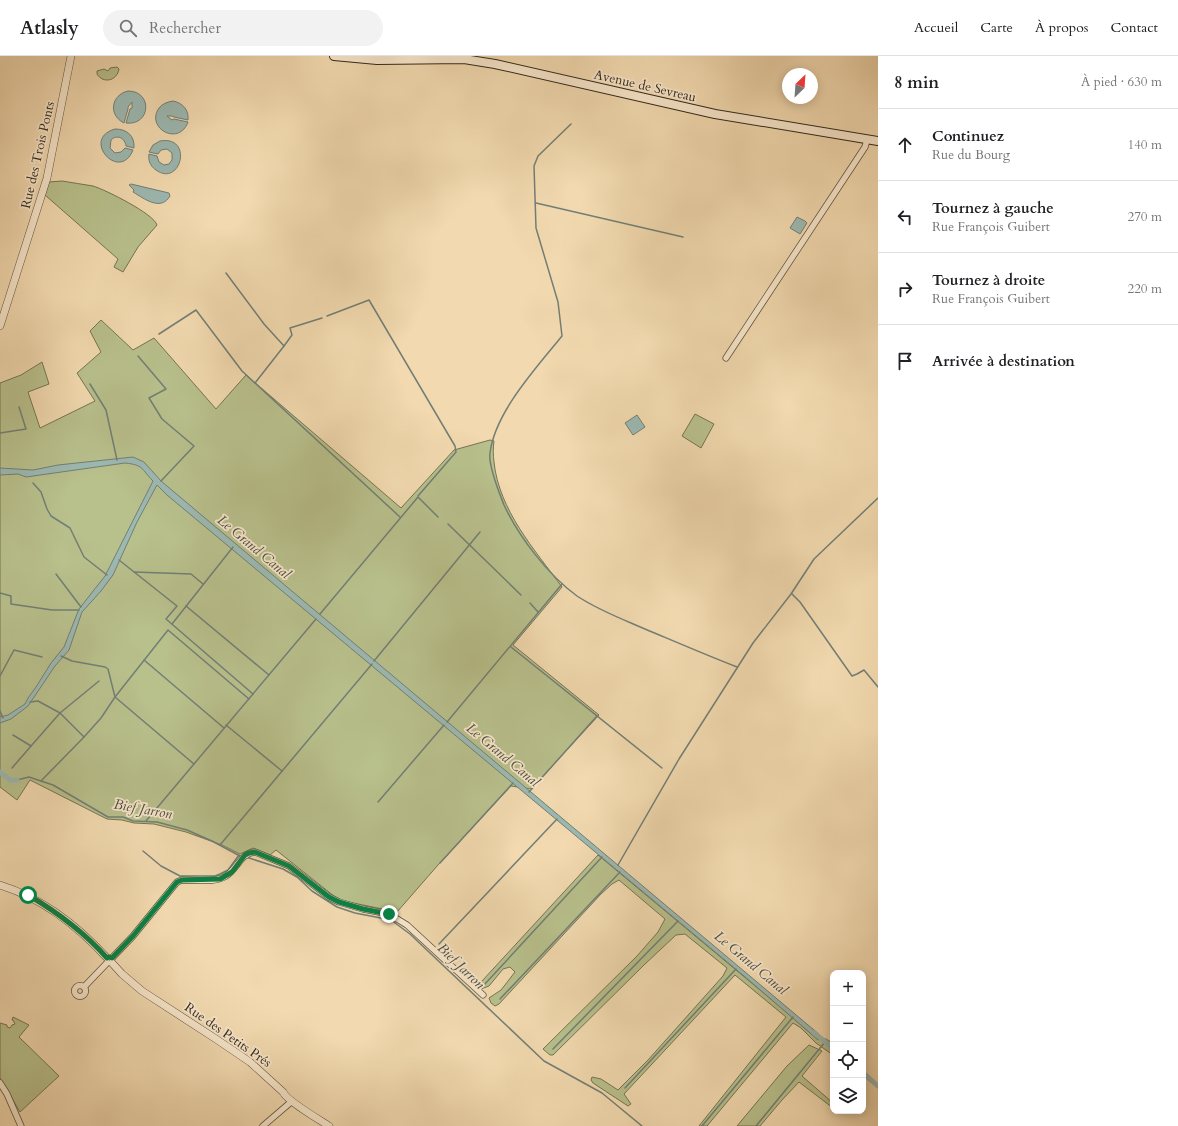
<!DOCTYPE html>
<html lang="fr">
<head>
<meta charset="utf-8">
<style>
  :root { --surface:#fff; --page:#f2f2f2; --text:#202124; --muted:#757577; --line:#e0e0e0 }
  body { margin:0; font-family:Cardo,serif; background:var(--page); color:var(--text) }
  .controls { position:absolute; right:12px; bottom:12px; display:grid; overflow:hidden; border-radius:8px; box-shadow:0 2px 10px #0003 }
  .controls button { width:36px; height:36px; display:grid; place-items:center; padding:0; border:0; border-bottom:1px solid var(--line); background:var(--surface); color:var(--text); font:20px sans-serif }
  .compass { position:absolute; left:782px; top:12px; width:36px; height:36px; border-radius:50%; background:var(--surface); box-shadow:0 2px 10px #0003; rotate:25deg }
  .stop { position:absolute; width:12px; height:12px; margin:-9px; border:3px solid #0b8043; border-radius:50%; background:#fff }
  .stop.end { background:#0b8043; border-color:#fff; box-shadow:0 1px 4px #0008 }
  .list { margin:0; padding:0; list-style:none }
  h2 { display:flex; justify-content:space-between; align-items:center; height:52px; margin:0; padding:0 16px; font-size:17px }
  h2 small { font-size:13px; font-weight:400; color:var(--muted) }
  .list li { display:grid; grid-template-columns:26px 1fr auto; gap:12px; align-items:center; box-sizing:border-box; height:72px; padding:0 16px; border-top:1px solid var(--line) }
  .list b { display:block; font-size:15px; white-space:nowrap }
  .list p { margin:0; font-size:13px; white-space:nowrap; color:var(--muted) }
  .list em { font-size:13px; font-style:normal; color:var(--muted) }
  .icon { flex:none; width:22px; height:22px; fill:none; stroke:currentColor; stroke-width:2; stroke-linecap:round; stroke-linejoin:round }
  .map { position:relative; flex:none; width:878px; height:1070px; overflow:hidden }
  header { display:flex; align-items:center; gap:24px; box-sizing:border-box; height:56px; padding:0 20px; background:var(--surface); border-bottom:1px solid var(--line) }
  header strong { font-size:19px }
  nav { display:flex; gap:22px; margin-inline-start:auto; font-size:14px }
  .search { width:280px; height:36px; background:var(--page); display:flex; align-items:center; gap:10px; box-sizing:border-box; padding:0 14px; border-radius:22px; color:var(--muted); font-size:15px }
  main { display:flex }
  aside { flex:1; background:var(--surface) }
  .map>svg:first-child { display:block }
  .green { fill:#b8c08c; stroke:#767454 }
  .water { fill:#9cb9b2; stroke:#727f76 }
  .lines { fill:none; stroke-linecap:round; stroke-linejoin:round }
  .stream { stroke:#727f76; stroke-width:1.5 }
  .canal { stroke:#9cb9b2; stroke-width:5 }
  .minor-casing { stroke:#635540; stroke-width:7 }
  .tertiary-casing { stroke:#635540; stroke-width:8 }
  .secondary-casing { stroke:#33291b; stroke-width:10 }
  .minor { stroke:#f7e6cb; stroke-width:5.5 }
  .tertiary { stroke:#f7e6cb; stroke-width:7 }
  .secondary { stroke:#f7e6cb; stroke-width:8 }
  .route { stroke:#0b8043; stroke-width:5 }
  .labels { text-anchor:middle; dominant-baseline:central; stroke-width:3.5; stroke-linejoin:round; paint-order:stroke }
  .street-label { font-size:13px; fill:#33291b; stroke:#f7e6cb }
  .water-label { font-size:14px; font-style:italic; fill:#4d4d41; stroke:#f7e6cb }
</style>
</head>
<body>
<header>
<strong>Atlasly</strong>
<div class="search"><svg class="icon" aria-label="search" viewBox="0 0 24 24"><circle cx="10" cy="10" r="6"/><path d="M15 15l6 6"/></svg>Rechercher</div>
<nav><a>Accueil</a><a>Carte</a><a>À propos</a><a>Contact</a></nav>
</header>
<main>
<div class="map">
<svg width="878" height="1070" viewBox="0 0 878 1070">
  <rect width="100%" height="100%" fill="#f2d9af"/>
  <filter id="stains"><feTurbulence type="fractalNoise" baseFrequency=".005" numOctaves="4"/><feColorMatrix values="0 0 0 0 .2 0 0 0 0 .09 0 0 0 0 .02 0 0 0 .5 -.17"/></filter>
  <radialGradient id="worn" r=".72"><stop offset=".6" stop-color="#630" stop-opacity="0"/><stop offset="1" stop-color="#630" stop-opacity=".3"/></radialGradient>
  <g class="green">
    <path d="M117,11L119,13C117,25 103,28 97,18V15L104,13L108,15L110,12Z"/>
    <path d="M62,125C72,127 83,128 93,130C106,134 154,158 157,169L138,191L123,216L114,211L118,203L45,139L49,126Z"/>
    <path d="M101,264L133,294L154,282L216,353L246,319L401,452L454,394L490,384L494,385C493,392 493,398 494,406C499,454 534,493 562,531L513,589L599,659L531,733L511,730L438,809L397,856L339,844L276,794L270,799L253,792L240,798L222,789L186,776L154,768L134,767L122,764L107,763L30,724L17,744L0,731V327L21,319L42,306L49,328L28,336L40,372L95,345L77,317L101,296L90,275Z"/>
    <path d="M695,358L714,368L701,392L682,380Z"/>
    <path d="M598,799L790,959L818,984C825,981 827,983 833,988V999L816,987L801,972L793,967L707,1070H699L786,961L735,919L624,1038L631,1048L628,1050L593,1027L591,1024L592,1021L601,1023L618,1034L648,1004L723,920L727,912L685,878L676,879L644,909L553,999H550L543,993L637,900L658,876L665,863L619,824L612,828L601,838L499,948L495,950L491,947L489,942L501,934L515,916L510,911L503,913L489,930L481,933L476,929L482,925Z"/>
    <path d="M13,961L29,969L19,981L59,1020L20,1056L0,1022V967L7,969V971L10,972L12,969L15,968L13,964H12Z"/>
    <path d="M809,989L822,995L802,1020L833,1047V1052L799,1026L782,1044L760,1070H737L787,1010Z"/>
  </g>
  <g class="water">
    <path d="M128,35C153,35 151,70 126,67L130,53L132,52V46L128,51V53L124,67C108,59 111,39 128,35Z"/>
    <path d="M173,45C183,47 189,54 188,64L174,61L172,60H167L172,64L174,63L188,66C179,91 145,72 159,52C162,48 167,46 173,45Z"/>
    <path d="M115,73C127,73 135,80 134,92L126,90C125,82 117,78 111,84L110,92L115,97L121,96L125,92L133,94C120,127 80,83 115,73Z"/>
    <path d="M160,85C194,79 181,132 156,114C150,110 148,104 149,98L157,100L159,106L164,109L169,108L172,104V97L167,93L161,94L158,98L149,96L153,89Z"/>
    <path d="M131,128L169,137L170,140C161,155 146,144 133,136L134,134L129,129Z"/>
    <path d="M797,161L805,165L807,167L800,178L790,172Z"/>
    <path d="M637,359L645,371L633,379L625,367Z"/>
    <path d="M133,401L144,406L161,425L820,979L817,983L744,920L167,439L157,429L137,466L113,519L101,535L82,556L69,594L55,610L28,650L11,663L0,667V661L8,659L25,648L28,642L36,631L51,607L64,591L79,553L105,520L153,425C141,413 144,409 125,407L26,421L18,418L0,419V412L33,414L58,409Z"/>
  </g>
  <g class="lines">
    <g class="stream">
      <path d="M571,68L538,100L534,110L536,172L558,246L562,280C537,311 495,356 490,397C488,410 499,436 504,449C519,481 548,519 577,540C598,554 622,563 645,573C676,586 706,599 737,611"/>
      <path d="M536,147L683,181"/>
      <path d="M226,217L264,268L284,290L255,327"/>
      <path d="M327,260L369,244L455,390L456,396L418,440"/>
      <path d="M159,278L196,254L242,315L400,461"/>
      <path d="M284,290L292,279L290,272L322,262"/>
      <path d="M138,300L166,333L149,342L162,363L194,390L161,425"/>
      <path d="M90,328L106,354L117,404"/>
      <path d="M0,377L26,373L19,351"/>
      <path d="M33,427L41,436L47,453L51,460L70,472L84,501L107,519"/>
      <path d="M448,468L521,539"/>
      <path d="M119,504L177,550L166,563L253,638"/>
      <path d="M134,516L191,518L203,528"/>
      <path d="M56,518L81,551"/>
      <path d="M0,537L11,540V548L52,554H79"/>
      <path d="M792,538L800,546L852,620L857,618L864,614L878,631"/>
      <path d="M530,547L538,556"/>
      <path d="M186,550L269,619"/>
      <path d="M320,558L418,441L438,461"/>
      <path d="M172,568L233,491"/>
      <path d="M511,591L662,712"/>
      <path d="M61,600L72,605L105,611L108,613L115,641L194,708"/>
      <path d="M144,604L224,672"/>
      <path d="M374,605L480,476"/>
      <path d="M0,620L14,594L42,601"/>
      <path d="M30,646L38,645L60,657L84,681"/>
      <path d="M0,655L3,662"/>
      <path d="M447,666L562,528"/>
      <path d="M226,669L282,715"/>
      <path d="M13,679L31,690L60,657L99,625"/>
      <path d="M12,712L31,690"/>
      <path d="M17,724L29,721L53,729L108,761H123L133,765L157,766L187,774L212,785L240,800"/>
      <path d="M41,725L84,681L101,662L115,641L168,574L249,643"/>
      <path d="M529,736L597,660"/>
      <path d="M378,746L444,669"/>
      <path d="M146,765L316,563"/>
      <path d="M220,789L372,608"/>
      <path d="M143,795L161,810L180,820H215L220,818L228,814L239,799"/>
      <path d="M246,801L283,813L297,821L312,835L337,851L355,857L391,864L410,878L544,1005L602,1037L642,1070"/>
      <path d="M440,807L513,727"/>
      <path d="M618,809L679,703L753,587L791,538L814,503L878,442"/>
      <path d="M439,888L557,763"/>
      <path d="M484,929L602,801"/>
      <path d="M500,943L620,816"/>
      <path d="M553,993L678,865"/>
      <path d="M625,1032L736,913"/>
      <path d="M702,1070L793,961"/>
      <path d="M756,1070L825,986"/>
    </g>
    <g class="canal">
      <path d="M0,716L10,724H17"/>
      <path d="M814,977L833,992"/>
      <path d="M863,1017L878,1030"/>
    </g>
    <g class="minor-casing">
      <g id="minor">
        <path d="M726,302L865,91L867,84"/>
        <path d="M112,902L133,880L177,826L182,824C196,824 214,827 226,820C237,813 241,797 255,796L289,810L329,841L339,846L363,853L389,858L407,869L483,939"/>
        <circle cx="80" cy="935" r="5.5"/>
        <path d="M84,931L107,907"/>
        <path d="M0,1027L7,1038L21,1070"/>
        <path d="M263,1070L291,1046"/>
      </g>
    </g>
    <g class="tertiary-casing">
      <g id="tertiary">
        <path d="M0,270L47,122L71,0"/>
        <path d="M0,829C42,842 78,870 107,902"/>
        <path d="M112,907L122,918L142,935L216,983L250,1006L283,1036C287,1045 320,1064 329,1070"/>
      </g>
    </g>
    <g class="secondary-casing">
      <path id="secondary" d="M334,0L377,4L464,3L495,8L715,58L878,85"/>
    </g>
    <use href="#minor" class="minor"/>
    <use href="#tertiary" class="tertiary"/>
    <use href="#secondary" class="secondary"/>
  </g>
  <g class="lines">
    <path class="route" d="M28,839C57,856 84,876 107,902L109,901L112,902L133,880L177,826L182,824L220,823L232,816L245,799L249,797L255,796L289,810L329,841L339,846L363,853L389,858"/>
  </g>
  <g class="labels">
    <g class="street-label">
      <text transform="translate(645 30) rotate(13)">Avenue de Sevreau</text>
      <text transform="translate(38 99) rotate(-77)">Rue des Trois Ponts</text>
      <text transform="translate(228 979) rotate(35)">Rue des Petits Prés</text>
    </g>
    <g class="water-label">
      <text transform="translate(254 491) rotate(40)">Le Grand Canal</text>
      <text transform="translate(503 699) rotate(40)">Le Grand Canal</text>
      <text transform="translate(143 753) rotate(10)">Bief Jarron</text>
      <text transform="translate(751 907) rotate(40)">Le Grand Canal</text>
      <text transform="translate(461 910) rotate(44)">Bief Jarron</text>
    </g>
  </g>
  <rect width="100%" height="100%" filter="url(#stains)"/>
  <rect width="100%" height="100%" fill="url(#worn)"/>
</svg>
<div class="controls">
<button>+</button>
<button>−</button>
<button><svg class="icon" aria-label="locate" viewBox="0 0 24 24"><circle cx="12" cy="12" r="6"/><path d="M12 2v4M12 18v4M2 12h4M18 12h4"/></svg></button>
<button><svg class="icon" aria-label="layers" viewBox="0 0 24 24"><path d="M12 4l9 5-9 5-9-5zM3 14l9 5 9-5"/></svg></button>
</div>
<svg class="compass" viewBox="-18 -18 36 36"><path d="M0-13l5 13h-10z" fill="#e53935"/><path d="M0 13l5-13h-10z" fill="#757577"/></svg>
<div class="stop" style="left:28px;top:839px"></div>
<div class="stop end" style="left:389px;top:858px"></div>
</div>
<aside>
<h2>8 min<small>À pied · 630 m</small></h2>
<ul class="list">
<li><svg class="icon" aria-label="ahead" viewBox="0 0 24 24"><path d="M12 20V5M6 11l6-6 6 6"/></svg><div><b>Continuez</b><p>Rue du Bourg</p></div><em>140 m</em></li>
<li><svg class="icon" aria-label="left" viewBox="0 0 24 24"><path d="M17 20v-9H6M10 6l-5 5 5 5"/></svg><div><b>Tournez à gauche</b><p>Rue François Guibert</p></div><em>270 m</em></li>
<li><svg class="icon" aria-label="right" viewBox="0 0 24 24"><path d="M7 20v-9h11M14 6l5 5-5 5"/></svg><div><b>Tournez à droite</b><p>Rue François Guibert</p></div><em>220 m</em></li>
<li><svg class="icon" aria-label="arrive" viewBox="0 0 24 24"><path d="M6 21V4h12l-3 4 3 4H6"/></svg><div><b>Arrivée à destination</b></div></li>
</ul>
</aside>
</main>
</body>
</html>
